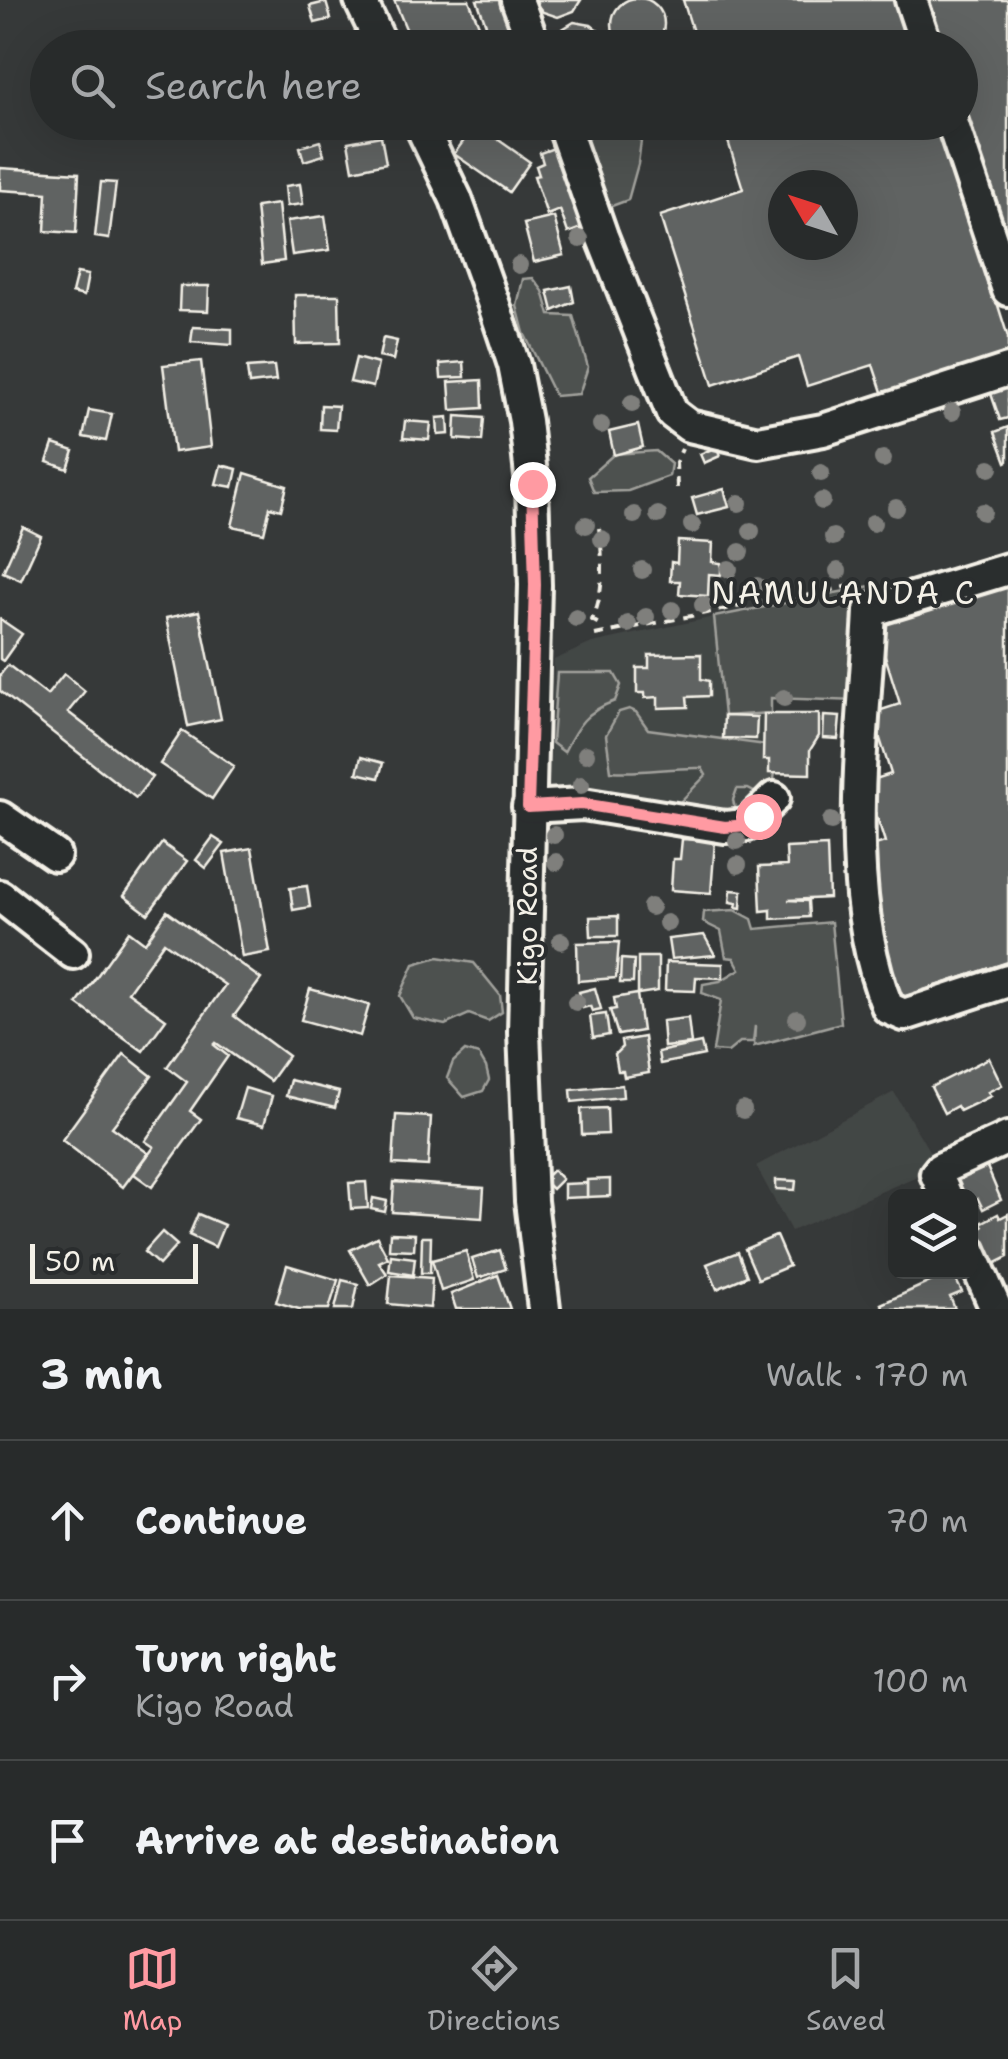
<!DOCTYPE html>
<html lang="en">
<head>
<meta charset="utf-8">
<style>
  :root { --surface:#282b2b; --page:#343737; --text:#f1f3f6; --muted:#a5a7a9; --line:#444747; --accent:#ff9aa2 }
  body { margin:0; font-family:"Shantell Sans",sans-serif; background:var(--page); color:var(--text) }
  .controls { position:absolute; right:30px; bottom:30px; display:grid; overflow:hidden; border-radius:15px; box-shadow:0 10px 40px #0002 }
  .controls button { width:90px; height:90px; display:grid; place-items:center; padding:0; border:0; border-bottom:2px solid var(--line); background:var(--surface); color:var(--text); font:50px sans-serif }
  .compass { position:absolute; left:768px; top:170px; width:90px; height:90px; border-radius:50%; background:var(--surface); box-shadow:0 10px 40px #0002; rotate:309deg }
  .scale { position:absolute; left:30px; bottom:25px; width:168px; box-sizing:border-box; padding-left:10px; border:5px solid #f4f1e8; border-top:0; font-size:28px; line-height:35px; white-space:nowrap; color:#f4f1e8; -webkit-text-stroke:8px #2a2d2e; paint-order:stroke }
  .stop { position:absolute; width:30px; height:30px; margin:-22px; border:8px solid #ff9aa2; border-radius:50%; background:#fff }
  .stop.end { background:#ff9aa2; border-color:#fff; box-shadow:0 2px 10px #0008 }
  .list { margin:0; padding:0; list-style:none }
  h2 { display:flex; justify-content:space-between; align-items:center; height:130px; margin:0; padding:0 40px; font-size:42px }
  h2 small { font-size:32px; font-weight:400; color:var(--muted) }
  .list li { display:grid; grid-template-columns:65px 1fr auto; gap:30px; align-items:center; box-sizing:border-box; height:160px; padding:0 40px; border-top:2px solid var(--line) }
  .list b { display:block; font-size:38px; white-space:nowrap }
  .list p { margin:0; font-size:32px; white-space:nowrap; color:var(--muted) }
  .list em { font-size:32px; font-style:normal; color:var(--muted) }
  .icon { flex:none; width:55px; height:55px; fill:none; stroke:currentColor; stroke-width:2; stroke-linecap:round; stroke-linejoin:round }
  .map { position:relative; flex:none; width:1008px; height:1309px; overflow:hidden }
  .search { position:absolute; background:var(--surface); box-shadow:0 10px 40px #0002; left:30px; right:30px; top:30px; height:110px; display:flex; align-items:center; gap:25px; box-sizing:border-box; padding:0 35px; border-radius:55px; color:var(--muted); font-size:38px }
  .sheet { height:610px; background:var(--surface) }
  nav { display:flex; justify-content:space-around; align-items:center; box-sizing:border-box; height:140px; border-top:2px solid var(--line); background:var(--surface); font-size:28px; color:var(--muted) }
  nav a { display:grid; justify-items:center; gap:5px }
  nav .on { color:var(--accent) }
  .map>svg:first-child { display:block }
  .built { fill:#434645 }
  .green { fill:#4e514f; stroke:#a1a19c; stroke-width:2.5 }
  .building { fill:#616362; stroke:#f4f1e8; stroke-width:2.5; fill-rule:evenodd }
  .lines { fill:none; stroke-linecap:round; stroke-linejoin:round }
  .minor-casing { stroke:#f4f1e8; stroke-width:38 }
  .path { stroke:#f4f1e8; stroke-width:4; stroke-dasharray:10 8; stroke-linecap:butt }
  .minor { stroke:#2a2d2e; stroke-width:30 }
  .tree { fill:#7f7f7c }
  .route { stroke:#ff9aa2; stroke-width:12 }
  .labels { text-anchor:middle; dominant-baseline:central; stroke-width:8; stroke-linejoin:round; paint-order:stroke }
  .street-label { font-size:28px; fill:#f4f1e8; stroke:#2a2d2e }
  .quarter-label { font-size:32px; letter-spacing:2.5px; fill:#f4f1e8; stroke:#2a2d2e }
</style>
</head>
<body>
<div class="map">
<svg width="1008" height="1309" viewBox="0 0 1008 1309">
  <rect width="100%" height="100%" fill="#363939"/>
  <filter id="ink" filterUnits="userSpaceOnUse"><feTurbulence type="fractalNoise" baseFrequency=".01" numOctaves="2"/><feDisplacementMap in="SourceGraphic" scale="20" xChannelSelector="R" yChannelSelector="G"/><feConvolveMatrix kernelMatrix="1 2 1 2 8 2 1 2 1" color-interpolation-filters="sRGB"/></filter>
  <g filter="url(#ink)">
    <g class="built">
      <path d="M714,617L724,715L771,713L772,793L746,818L559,798L549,788L554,660L592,643Z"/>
      <path d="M894,1092L937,1164L924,1173L791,1231L756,1166Z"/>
    </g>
    <g class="green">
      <path d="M597,125L619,126L641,141L638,164L628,200L609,207C586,185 571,152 597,125Z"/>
      <path d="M533,278L543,291L550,315L573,316L588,367L579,394L555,396L524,333L517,306L523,279Z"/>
      <path d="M656,451L671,464L669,476L628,491L594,492L588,477L614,454Z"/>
      <path d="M870,586L859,701L771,698V713L724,716L714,617Z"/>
      <path d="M557,673H614L621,685L615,701C586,711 577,726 564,752L552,743Z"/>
      <path d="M629,709L636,712L648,729L766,745L777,755L773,788L762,796L748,789H737L733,800L738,821L681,817V801L706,775L702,768C670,767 641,774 611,771L606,735L619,712Z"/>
      <path d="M735,910L752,919L755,929L831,922L841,1023L754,1046L755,1026L753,1042H740L728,1052L713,1051L721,1000L702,993L703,984L720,981L740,969L734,958L726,957L721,931L703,922L704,912Z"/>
      <path d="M438,957L474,963L500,995L502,1012L488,1021L469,1014L445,1025L413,1018L400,996L414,964Z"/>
      <path d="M465,1051L479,1055L486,1067L489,1080L483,1091L464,1097L447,1078L453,1062Z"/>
    </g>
    <g class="building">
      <circle cx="638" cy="24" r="26"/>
      <path d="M394,0H469L488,48H414Z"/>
      <path d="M477,0H506L519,34L493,44Z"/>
      <path d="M533,0H581L574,11L558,17L543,12Z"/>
      <path d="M683,0H901L916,48H698Z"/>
      <path d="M913,0H1008V293L960,122V48H928Z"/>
      <path d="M326,2L331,19L315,23L310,6Z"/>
      <path d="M574,22L591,25L598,30L605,48H553L559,31Z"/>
      <path d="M655,122L646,130L623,134L602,122Z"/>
      <path d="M722,122H940L1008,337V358L884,398L873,365L807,386L798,357L713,385L660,216L743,189ZM783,185H843V245H783Z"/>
      <path d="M476,124L530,162L509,192L454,154Z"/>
      <path d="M381,136L386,163L353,170L348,142Z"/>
      <path d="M320,141L324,155L304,161L300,147Z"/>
      <path d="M562,145L587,226L568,233L560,210L547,215L534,176L539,175L536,166L543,163L540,153Z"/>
      <path d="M0,168L79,173L76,233L45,231L47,193L0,190Z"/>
      <path d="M101,182L116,183L109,239L95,237Z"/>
      <path d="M300,184L303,204L287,206L285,186Z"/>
      <path d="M278,204L284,261L262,264L256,207Z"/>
      <path d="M325,216L330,250L292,255L287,221Z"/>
      <path d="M554,217L564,255L534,262L524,224Z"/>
      <path d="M77,273L88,275L84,296L72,293Z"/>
      <path d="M180,286H209L208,311L179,310Z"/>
      <path d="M571,286L574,302L553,311L548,291Z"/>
      <path d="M295,295H339L340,343L296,344Z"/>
      <path d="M193,327L232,329V345L191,342Z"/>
      <path d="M383,338L397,341L393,360L379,357Z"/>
      <path d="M356,358L378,364L373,387L350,382Z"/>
      <path d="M201,361L211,447L174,452L163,365Z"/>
      <path d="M464,362L465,377L441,378L440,364Z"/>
      <path d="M274,366L276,381L249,384L247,368Z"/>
      <path d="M482,380L483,408L451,410L449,382Z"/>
      <path d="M1008,382V418L1000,420L989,388Z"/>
      <path d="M321,405L338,406L336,430L320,429Z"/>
      <path d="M89,410L112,414L106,441L83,437Z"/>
      <path d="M456,416L484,418L482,441L455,439Z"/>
      <path d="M448,417L449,434L438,435L437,418Z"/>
      <path d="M405,421L431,423L429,440L403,438Z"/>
      <path d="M638,425L643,447L614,455L609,432Z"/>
      <path d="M1008,427V461L1006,462L995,432Z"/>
      <path d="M53,444L74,451L68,469L47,462Z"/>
      <path d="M717,447L720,456L704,463L700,454Z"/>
      <path d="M221,465L237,469L233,487L216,484Z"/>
      <path d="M245,473L287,486L281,510L270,507L264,533L232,526Z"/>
      <path d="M724,489L729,507L697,515L692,498Z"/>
      <path d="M23,527L41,536L21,580L3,572Z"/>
      <path d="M678,541L713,543L712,562L721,563V575L709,574L708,596L679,594L680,581H670L671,562L677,563Z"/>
      <path d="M1008,576V962L889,1002L854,852L885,842L866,782L891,774L872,713L900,704L874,620Z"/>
      <path d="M199,611L221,719L188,726L166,618Z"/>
      <path d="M0,619L22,634L3,661L0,659Z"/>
      <path d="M701,654V679L709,681V696L687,697L688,707L658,708V697L645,698V693H637V668H649V655Z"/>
      <path d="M8,665L47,695L64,674L85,691L68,712L152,777L136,798L0,691V675Z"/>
      <path d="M764,714H819V736L810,750V774L769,773V760H763Z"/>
      <path d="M724,716L757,717L756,739L723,738Z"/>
      <path d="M824,716L840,717L838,739L823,738Z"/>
      <path d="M182,731L234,766L212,799L160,764Z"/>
      <path d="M361,757L383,763L379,778L357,773Z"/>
      <path d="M213,837L224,844L206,868L196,860Z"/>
      <path d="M682,839L715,841L711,893L671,890L673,859H680Z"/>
      <path d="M162,843L187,861L148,914L124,896Z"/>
      <path d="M827,846L829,898L788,900L808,901L809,917L771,919V910L761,911L759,867L787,866L786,848Z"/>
      <path d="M252,848L270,952L242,957L224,853Z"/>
      <path d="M307,886L310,907L293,910L290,888Z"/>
      <path d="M731,890L742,891L741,908L736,907L737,903L730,902Z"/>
      <path d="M167,911L261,979L234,1016L288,1056L270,1081L216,1043L214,1045L228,1056L190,1111L201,1119L152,1187L134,1174L154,1147L145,1141L187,1082L167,1067L225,985L164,942L128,992L166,1019L143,1051L77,1004L129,931L145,943Z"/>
      <path d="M618,916V936H591L590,917Z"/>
      <path d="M704,935L715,955L671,959L668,939Z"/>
      <path d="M619,942L616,978L578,981L577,943Z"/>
      <path d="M638,957H658V991L638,994Z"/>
      <path d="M621,959L634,960L633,983H620Z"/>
      <path d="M666,962L723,964V978L696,977L695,991L665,990Z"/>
      <path d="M595,988L601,1009L592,1011L590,1006L583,1008L579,992Z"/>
      <path d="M310,989L369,1005L360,1036L301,1020Z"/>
      <path d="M637,994L642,1031L618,1035L610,1010L616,1009L614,998Z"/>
      <path d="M606,1014L609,1035L593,1038L590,1016Z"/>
      <path d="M688,1018L691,1044L664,1047L662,1021Z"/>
      <path d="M644,1037L649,1073L624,1077L623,1071H618L615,1054L622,1047L621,1041Z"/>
      <path d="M701,1043L704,1055L660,1064L658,1052Z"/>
      <path d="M124,1054L152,1076L112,1127L148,1153L123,1187L62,1140Z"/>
      <path d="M989,1058L1002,1085L988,1092L991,1096L960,1111L957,1106L944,1113L931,1087Z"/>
      <path d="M290,1080L339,1092L335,1108L286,1096Z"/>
      <path d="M622,1085L623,1097L572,1102L571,1090Z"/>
      <path d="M245,1088L272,1096L264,1125L236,1118Z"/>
      <path d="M607,1108L608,1134L582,1135L581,1109Z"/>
      <path d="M396,1115L431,1117L428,1166L393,1164Z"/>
      <path d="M985,1162L1001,1200L983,1209L978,1199L970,1203V1196H950L943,1180Z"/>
      <path d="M553,1170L562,1179L552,1189L543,1180Z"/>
      <path d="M610,1179V1196L587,1197V1180Z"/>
      <path d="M776,1180L796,1181L795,1190L776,1189Z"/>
      <path d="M366,1182L368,1208L351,1209L349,1183Z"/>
      <path d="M394,1182L484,1188L482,1218L392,1212Z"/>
      <path d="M587,1183V1197L564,1198V1184Z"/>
      <path d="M373,1198L387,1201L385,1212L371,1209Z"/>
      <path d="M198,1214L224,1225L215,1247L189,1235Z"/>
      <path d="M998,1214L1000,1218L1008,1214V1257L988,1267L971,1233L983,1227L981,1223Z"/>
      <path d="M162,1232L177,1245L159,1265L144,1252Z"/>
      <path d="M390,1233L415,1234L414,1250L389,1249Z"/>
      <path d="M776,1236L789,1266L758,1279L745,1249Z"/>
      <path d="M377,1237L388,1258L379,1262L387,1274L370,1285L350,1250Z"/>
      <path d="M422,1237H431L430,1273H421Z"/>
      <path d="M500,1250L506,1269L478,1278L472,1259Z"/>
      <path d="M466,1251L474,1280L441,1291L432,1260Z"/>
      <path d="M738,1252L747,1276L717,1289L707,1264Z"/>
      <path d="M391,1255L415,1258L413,1275L389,1271Z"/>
      <path d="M287,1265L338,1280L329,1309H299L276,1302Z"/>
      <path d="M952,1272L962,1292L950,1297L955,1309H883L881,1304Z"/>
      <path d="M391,1275L432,1278L430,1308L388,1304Z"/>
      <path d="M498,1275L510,1309H456L451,1294Z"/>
      <path d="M342,1280L358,1284L353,1309H335Z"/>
    </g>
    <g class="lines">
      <g class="minor-casing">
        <g id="minor">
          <path d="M360,0L383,48"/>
          <path d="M517,0L535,48"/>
          <path d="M911,0L927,48"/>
          <path d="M419,122L456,199L493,302L514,365L525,421L532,485L535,585L524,1032L531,1201L544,1309"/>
          <path d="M562,122L602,236L672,413L689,426L758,442L823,430L1008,370"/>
          <path d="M952,122L1008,290"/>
          <path d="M1008,569L870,611C864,738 840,890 888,1008L904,1015L1008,981"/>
          <path d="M528,807L583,804L725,827L747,825L774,798"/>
          <path d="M0,817L55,855"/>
          <path d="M0,896L73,953"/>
          <path d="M946,1196L936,1174L940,1169L1008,1138"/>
          <path d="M970,1250L996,1309"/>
        </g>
      </g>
      <g class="path">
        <path d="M677,488L676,462L682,449"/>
        <path d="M599,528C603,557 605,592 592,620L601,625"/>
        <path d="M595,635L767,601L788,600L858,584"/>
      </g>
      <use href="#minor" class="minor"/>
    </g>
    <g class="tree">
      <circle cx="580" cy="239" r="9"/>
      <circle cx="519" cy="265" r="9"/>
      <circle cx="632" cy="403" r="9"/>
      <circle cx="952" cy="412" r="9"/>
      <circle cx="601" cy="425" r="9"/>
      <circle cx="883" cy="459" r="9"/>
      <circle cx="990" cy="468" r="9"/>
      <circle cx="821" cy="473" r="9"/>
      <circle cx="822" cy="501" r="9"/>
      <circle cx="739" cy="503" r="9"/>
      <circle cx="896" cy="508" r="9"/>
      <circle cx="983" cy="512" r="9"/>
      <circle cx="634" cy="515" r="9"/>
      <circle cx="658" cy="515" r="9"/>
      <circle cx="873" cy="523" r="9"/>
      <circle cx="586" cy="525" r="9"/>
      <circle cx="692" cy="525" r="9"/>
      <circle cx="751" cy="531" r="9"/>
      <circle cx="833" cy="537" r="9"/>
      <circle cx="602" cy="539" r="9"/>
      <circle cx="740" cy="552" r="9"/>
      <circle cx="729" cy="569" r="9"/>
      <circle cx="642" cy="570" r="9"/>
      <circle cx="838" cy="571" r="9"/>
      <circle cx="757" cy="586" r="9"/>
      <circle cx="703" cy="605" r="9"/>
      <circle cx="672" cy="610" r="9"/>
      <circle cx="646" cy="617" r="9"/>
      <circle cx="576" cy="618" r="9"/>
      <circle cx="628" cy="624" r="9"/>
      <circle cx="784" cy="698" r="9"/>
      <circle cx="586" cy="754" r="9"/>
      <circle cx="581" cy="785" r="9"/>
      <circle cx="831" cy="821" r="9"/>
      <circle cx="554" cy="835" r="9"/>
      <circle cx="737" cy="841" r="9"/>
      <circle cx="556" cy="862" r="9"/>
      <circle cx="738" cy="865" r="9"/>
      <circle cx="651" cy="907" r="9"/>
      <circle cx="667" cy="923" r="9"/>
      <circle cx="561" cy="941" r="9"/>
      <circle cx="576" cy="1002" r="9"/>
      <circle cx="797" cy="1019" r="9"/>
      <circle cx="743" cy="1110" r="9"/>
    </g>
  </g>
  <g class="lines" filter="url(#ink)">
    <path class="route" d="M532,484L535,585L528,807L582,804L725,827L746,825L758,816"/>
  </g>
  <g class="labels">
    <g class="street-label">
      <text transform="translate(527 916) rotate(-90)">Kigo Road</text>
    </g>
    <g class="quarter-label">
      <text x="844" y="592">NAMULANDA C</text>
    </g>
  </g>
</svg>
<div class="controls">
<button><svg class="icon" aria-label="layers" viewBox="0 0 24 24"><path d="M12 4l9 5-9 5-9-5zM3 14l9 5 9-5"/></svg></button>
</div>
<svg class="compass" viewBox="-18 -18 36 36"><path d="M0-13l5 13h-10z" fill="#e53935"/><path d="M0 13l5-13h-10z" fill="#a5a7a9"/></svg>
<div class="scale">50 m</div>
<div class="stop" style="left:758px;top:816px"></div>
<div class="stop end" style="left:532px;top:484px"></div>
<div class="search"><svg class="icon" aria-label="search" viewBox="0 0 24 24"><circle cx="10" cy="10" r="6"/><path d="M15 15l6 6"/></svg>Search here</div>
</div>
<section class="sheet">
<h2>3 min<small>Walk · 170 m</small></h2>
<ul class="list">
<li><svg class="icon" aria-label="ahead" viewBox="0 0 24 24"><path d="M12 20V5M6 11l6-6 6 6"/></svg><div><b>Continue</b></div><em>70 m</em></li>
<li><svg class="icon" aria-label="right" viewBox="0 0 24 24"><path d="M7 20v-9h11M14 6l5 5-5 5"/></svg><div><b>Turn right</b><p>Kigo Road</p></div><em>100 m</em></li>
<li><svg class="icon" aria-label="arrive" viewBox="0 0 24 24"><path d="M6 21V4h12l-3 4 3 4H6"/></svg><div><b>Arrive at destination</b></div></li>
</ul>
</section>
<nav>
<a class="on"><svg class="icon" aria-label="map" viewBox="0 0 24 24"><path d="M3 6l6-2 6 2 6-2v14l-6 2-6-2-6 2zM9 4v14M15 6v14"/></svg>Map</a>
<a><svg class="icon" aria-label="directions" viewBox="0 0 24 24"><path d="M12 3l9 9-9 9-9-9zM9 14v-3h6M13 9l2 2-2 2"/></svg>Directions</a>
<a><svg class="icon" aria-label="saved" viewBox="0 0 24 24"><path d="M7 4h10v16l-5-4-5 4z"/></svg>Saved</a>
</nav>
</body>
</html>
